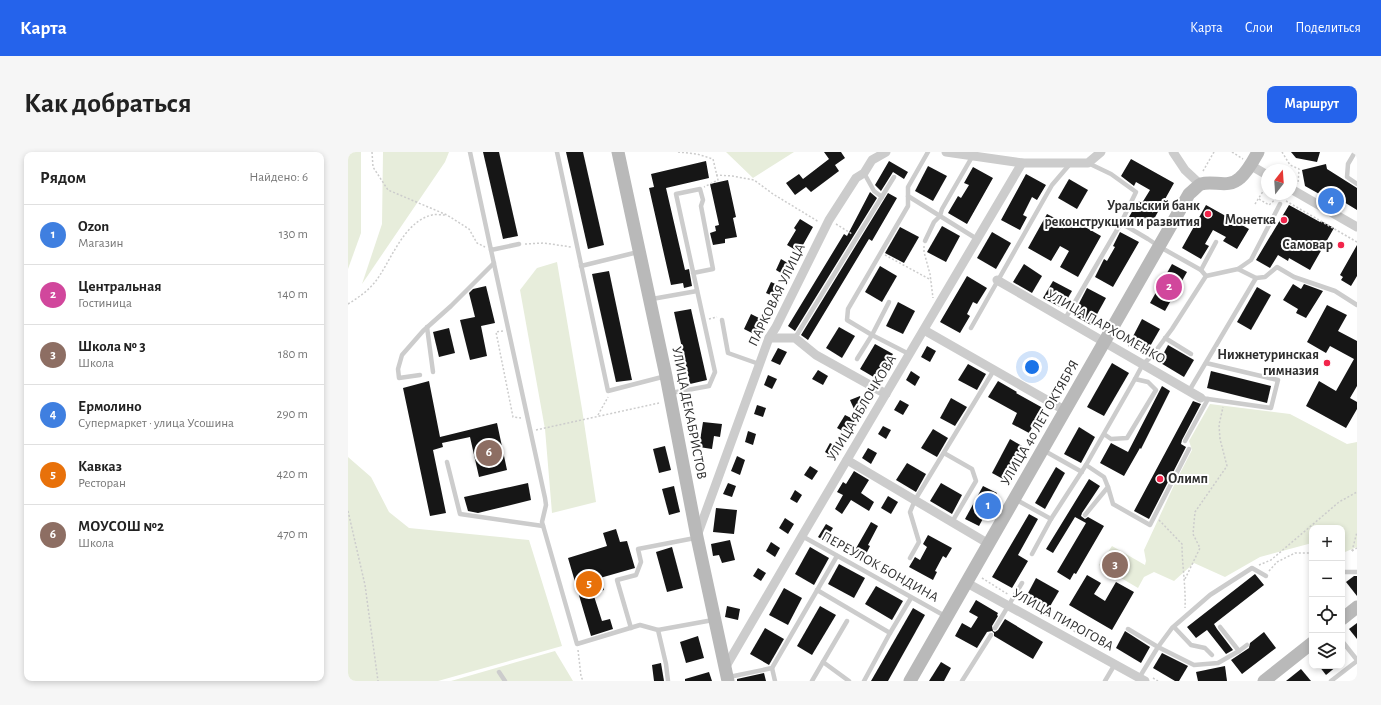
<!DOCTYPE html>
<html lang="ru">
<head>
<meta charset="utf-8">
<style>
  :root { --surface:#fff; --page:#f6f6f6; --text:#222; --muted:#767676; --line:#e0e0e0; --accent:#2563eb }
  body { margin:0; font-family:"Alegreya Sans",sans-serif; background:var(--page); color:var(--text) }
  .controls { position:absolute; right:12px; bottom:12px; display:grid; overflow:hidden; border-radius:8px; box-shadow:0 2px 6px #0003 }
  .controls button { width:36px; height:36px; display:grid; place-items:center; padding:0; border:0; border-bottom:1px solid var(--line); background:var(--surface); color:var(--text); font:20px sans-serif }
  .compass { position:absolute; left:913px; top:12px; width:36px; height:36px; border-radius:50%; background:var(--surface); box-shadow:0 2px 6px #0003; rotate:17deg }
  .you { position:absolute; left:684px; top:215px; width:14px; height:14px; margin:-10px; border:3px solid #fff; border-radius:50%; background:#1a73e8; box-shadow:0 0 0 6px #1a73e833 }
  .badge { display:grid; place-items:center; width:26px; height:26px; border-radius:50%; background:var(--accent); color:#fff; font-size:13px; font-weight:700 }
  .pin { position:absolute; translate:-50% -50%; border:2px solid #fff; box-shadow:0 1px 4px #0006 }
  .list { margin:0; padding:0; list-style:none }
  h2 { display:flex; justify-content:space-between; align-items:center; height:52px; margin:0; padding:0 16px; font-size:17px }
  h2 small { font-size:13px; font-weight:400; color:var(--muted) }
  .list li { display:grid; grid-template-columns:26px 1fr auto; gap:12px; align-items:center; box-sizing:border-box; height:60px; padding:0 16px; border-top:1px solid var(--line) }
  .list b { display:block; font-size:15px; white-space:nowrap }
  .list p { margin:0; font-size:13px; white-space:nowrap; color:var(--muted) }
  .list em { font-size:13px; font-style:normal; color:var(--muted) }
  .icon { flex:none; width:22px; height:22px; fill:none; stroke:currentColor; stroke-width:2; stroke-linecap:round; stroke-linejoin:round }
  .map { position:relative; flex:none; width:1009px; height:529px; overflow:hidden; border-radius:8px }
  header { display:flex; align-items:center; gap:24px; box-sizing:border-box; height:56px; padding:0 20px; background:var(--accent); color:#fff }
  header strong { font-size:19px }
  nav { display:flex; gap:22px; margin-inline-start:auto; font-size:14px }
  .intro { display:flex; align-items:center; justify-content:space-between; box-sizing:border-box; height:96px; padding:0 24px }
  h1 { margin:0; font-size:28px }
  .button { padding:10px 18px; border-radius:8px; background:var(--accent); color:#fff; font-size:14px; font-weight:700 }
  main { display:flex; gap:24px; padding:0 24px }
  aside { flex:1; background:var(--surface); border-radius:8px; box-shadow:0 2px 6px #0003 }
  .map>svg:first-child { display:block }
  .green { fill:#e7eddb }
  .building { fill:#161616 }
  .lines { fill:none; stroke-linecap:round; stroke-linejoin:round }
  .path { stroke:#ccc; stroke-width:1.5; stroke-dasharray:2 2; stroke-linecap:butt }
  .lane { stroke:#ccc; stroke-width:4.5 }
  .street { stroke:#ccc; stroke-width:9 }
  .secondary { stroke:#b9b9b9; stroke-width:13 }
  .poi-dot { fill:#f2254b; stroke:#fff; stroke-width:1.5 }
  .labels { text-anchor:middle; dominant-baseline:central; stroke-width:4; stroke-linejoin:round; paint-order:stroke }
  .poi-label { font-size:14px; font-weight:bold; fill:#2f2f2f; stroke:#fff; text-anchor:end }
  .street-label { font-size:14px; fill:#2f2f2f; stroke:#fff }
</style>
</head>
<body>
<header>
<strong>Карта</strong>
<nav><a>Карта</a><a>Слои</a><a>Поделиться</a></nav>
</header>
<div class="intro"><h1>Как добраться</h1><a class="button">Маршрут</a></div>
<main>
<aside>
<h2>Рядом<small>Найдено: 6</small></h2>
<ul class="list">
<li><span class="badge" style="background:#3f7fe0">1</span><div><b>Ozon</b><p>Магазин</p></div><em>130 m</em></li>
<li><span class="badge" style="background:#d1479c">2</span><div><b>Центральная</b><p>Гостиница</p></div><em>140 m</em></li>
<li><span class="badge" style="background:#8d6e63">3</span><div><b>Школа № 3</b><p>Школа</p></div><em>180 m</em></li>
<li><span class="badge" style="background:#3f7fe0">4</span><div><b>Ермолино</b><p>Супермаркет · улица Усошина</p></div><em>290 m</em></li>
<li><span class="badge" style="background:#e8710a">5</span><div><b>Кавказ</b><p>Ресторан</p></div><em>420 m</em></li>
<li><span class="badge" style="background:#8d6e63">6</span><div><b>МОУСОШ №2</b><p>Школа</p></div><em>470 m</em></li>
</ul>
</aside>
<div class="map">
<svg width="1009" height="529" viewBox="0 0 1009 529">
  <rect width="100%" height="100%" fill="#fff"/>
  <g class="green">
    <path d="M0,0H13V81L0,117Z"/>
    <path d="M35,0H101L97,10L14,132L34,72Z"/>
    <path d="M378,0H446L405,26Z"/>
    <path d="M209,110L234,257L248,350L204,361L197,277L172,138L189,116Z"/>
    <path d="M862,252L942,262L999,292L1009,290V395L997,400L994,399V376H964V391L912,405L877,425L846,411L826,429L806,420L796,425L790,436L751,413L764,394L797,413L798,409L796,398L828,329L844,298L841,289Z"/>
    <path d="M0,305L23,325L41,360L61,376L181,388L214,494L90,529H0Z"/>
    <path d="M207,499L225,529H103Z"/>
  </g>
  <g class="building">
    <path d="M135,0H151L170,84L155,87Z"/>
    <path d="M218,0H235L256,93L240,97Z"/>
    <path d="M476,0H493L497,6L487,13L491,19L463,40L458,35L447,43L438,31L451,22L455,27L481,7Z"/>
    <path d="M943,0H972L969,10L948,6Z"/>
    <path d="M783,7L826,31L801,76L781,65L790,49L794,51L802,38L788,30L786,34L773,24Z"/>
    <path d="M358,9L361,26L318,36L337,118L341,117L344,134L336,136L335,131L323,133L301,36L306,35L303,22Z"/>
    <path d="M541,9L560,20L556,27L545,20L533,39L527,33Z"/>
    <path d="M978,12L979,17L1009,36V58L986,44L982,48L957,34L954,18Z"/>
    <path d="M580,14L599,24L585,49L567,39Z"/>
    <path d="M625,15L645,26L619,72L600,61L610,44L613,46L621,33L616,31Z"/>
    <path d="M678,22L698,33L689,48L684,45L675,63L679,65L672,78L653,68Z"/>
    <path d="M721,27L740,38L729,57L710,46Z"/>
    <path d="M380,28L388,65L385,66L389,85L377,87V91L365,93L362,81L368,79L367,74L371,73L362,32Z"/>
    <path d="M522,40L529,46L447,179L440,174L496,82L499,84Z"/>
    <path d="M540,41L549,46L524,89L521,87L460,188L453,183Z"/>
    <path d="M858,53L901,77L889,97L875,89L878,85L865,78L857,92L861,94L853,107L834,96Z"/>
    <path d="M941,53L972,70L973,69L986,76L962,118L941,106L940,109L930,103L922,116L908,108Z"/>
    <path d="M699,62L720,73L723,67L753,84L730,125L712,115L721,99L712,94L703,109L680,96Z"/>
    <path d="M452,67L465,75L451,100L439,93L448,78L446,76Z"/>
    <path d="M594,74L612,84L598,110L579,100Z"/>
    <path d="M552,75L571,85L556,111L537,101Z"/>
    <path d="M644,80L663,91L648,117L629,106Z"/>
    <path d="M772,80L791,90L765,135L747,125L756,107L759,109L767,95L765,94Z"/>
    <path d="M1009,93V124L1003,134L993,128L995,125L992,123Z"/>
    <path d="M433,107L443,113L438,124L428,118Z"/>
    <path d="M676,112L694,124L684,141L665,130Z"/>
    <path d="M824,112L839,120L817,159L802,151Z"/>
    <path d="M532,114L549,124L534,150L517,140Z"/>
    <path d="M261,119L284,228L268,230L244,122Z"/>
    <path d="M619,124L639,136L629,152L625,150L619,162L622,164L612,181L592,170Z"/>
    <path d="M705,129L724,139L714,156L695,146Z"/>
    <path d="M423,130L432,134L427,145L418,141Z"/>
    <path d="M945,132L953,137L956,132L975,139L958,166L948,161L950,157L935,148Z"/>
    <path d="M138,134L147,171L133,174L139,204L122,208L112,168L127,165L121,141L125,137Z"/>
    <path d="M909,135L923,143L903,178L889,170Z"/>
    <path d="M739,136L758,146L743,173L725,163Z"/>
    <path d="M550,150L567,159L555,182L538,174Z"/>
    <path d="M979,153L999,163L990,179L1009,189V234L1002,246L1009,250V257L998,276L958,254L971,229L988,239L1006,207L982,194L978,201L959,190Z"/>
    <path d="M343,157L359,228L342,232L326,160Z"/>
    <path d="M403,162L415,168L408,183L396,177Z"/>
    <path d="M794,167L812,177L797,203L780,194Z"/>
    <path d="M491,175L507,184L494,206L478,196Z"/>
    <path d="M101,176L107,201L91,205L85,180Z"/>
    <path d="M527,192L545,202L529,227L512,217Z"/>
    <path d="M820,193L846,208L836,225L811,210Z"/>
    <path d="M579,194L588,199L582,210L573,205Z"/>
    <path d="M430,196L439,200L432,213L423,209Z"/>
    <path d="M764,211L781,221L756,264L739,255Z"/>
    <path d="M620,212L638,222L629,238L610,228Z"/>
    <path d="M470,218L480,224L475,233L464,227Z"/>
    <path d="M563,219L572,225L567,234L558,228Z"/>
    <path d="M863,219L923,234L919,251L859,236Z"/>
    <path d="M420,223L429,227L424,237L416,233Z"/>
    <path d="M81,229L92,285L149,271L159,318L131,325L122,285L94,291L95,295L85,298L98,361L82,364L55,236Z"/>
    <path d="M650,229L669,240L668,241L695,256L681,281L664,272L669,261L640,245Z"/>
    <path d="M814,234L822,239L793,297L792,296L776,324L752,311L763,291L780,300Z"/>
    <path d="M512,244L515,253L506,257L502,248Z"/>
    <path d="M603,246L619,255L607,274L592,266Z"/>
    <path d="M552,248L561,253L555,263L546,258Z"/>
    <path d="M845,249L853,252L834,288L833,292L838,295L801,367L786,359Z"/>
    <path d="M409,253L418,256L415,265L406,262Z"/>
    <path d="M497,263L507,268L500,282L489,276Z"/>
    <path d="M355,270L374,272L372,285L366,284L364,297L351,295Z"/>
    <path d="M535,274L543,278L538,287L530,282Z"/>
    <path d="M731,275L747,285L733,311L716,302Z"/>
    <path d="M585,277L600,286L589,305L573,296Z"/>
    <path d="M400,279L408,282L405,293L397,290Z"/>
    <path d="M662,287L674,294L655,327L644,321Z"/>
    <path d="M482,291L490,295L485,305L477,300Z"/>
    <path d="M317,294L323,318L311,321L305,297Z"/>
    <path d="M520,296L529,301L523,312L514,306Z"/>
    <path d="M389,304L397,308L392,323L383,319Z"/>
    <path d="M559,311L578,322L568,340L548,328Z"/>
    <path d="M462,314L470,319L464,328L456,323Z"/>
    <path d="M708,315L717,321L697,357L687,351Z"/>
    <path d="M506,319L521,328L513,341L526,350L521,359L503,348L494,362L487,357L495,343L489,340L495,330L498,332Z"/>
    <path d="M741,327L752,334L734,361L733,364L737,367L740,365L756,374L728,422L726,421L722,428L709,420L738,371L727,365L705,401L698,397Z"/>
    <path d="M180,331L183,348L130,361L120,359L116,345Z"/>
    <path d="M380,331L388,334L384,345L375,342Z"/>
    <path d="M593,331L614,343L604,362L582,349Z"/>
    <path d="M326,334L332,360L321,363L314,337Z"/>
    <path d="M635,334L649,341L631,374L617,367Z"/>
    <path d="M447,338L454,343L449,351L442,347Z"/>
    <path d="M540,344L550,350L543,362L533,356Z"/>
    <path d="M368,356L389,358L386,382L365,380Z"/>
    <path d="M681,362L690,367L670,403L680,409L664,436L644,425Z"/>
    <path d="M437,366L446,372L440,382L431,376Z"/>
    <path d="M523,370L530,374L520,393L522,394L517,404L507,398Z"/>
    <path d="M478,372L485,376L477,389L470,385Z"/>
    <path d="M268,377L272,390L279,389L287,416L252,426L256,438L245,441L254,469L262,467L265,477L243,484L220,406L259,394L255,381Z"/>
    <path d="M580,383L604,396L598,406L595,404L587,419L589,420L585,428L561,415L567,405L572,408L579,395L575,392Z"/>
    <path d="M382,388L387,408L374,411L371,403L365,404L363,392Z"/>
    <path d="M423,390L432,396L427,405L418,399Z"/>
    <path d="M324,395L335,436L319,440L308,400Z"/>
    <path d="M462,395L481,406L466,433L447,422Z"/>
    <path d="M491,412L517,426L506,446L480,432Z"/>
    <path d="M410,416L418,421L413,429L405,424Z"/>
    <path d="M907,422L916,433L866,472L869,477L885,498L878,502L859,478L848,486L839,475Z"/>
    <path d="M739,423L753,431L746,442L757,449L768,430L786,440L764,478L721,453Z"/>
    <path d="M1006,424H1009V444L998,430Z"/>
    <path d="M688,426L711,439L701,456L679,443Z"/>
    <path d="M528,434L555,449L544,468L517,452Z"/>
    <path d="M436,436L454,446L440,473L421,463Z"/>
    <path d="M628,448L650,461L649,463L650,464L644,474L645,479L647,480L650,478L657,467L695,490L685,507L646,484V481L644,479L639,480L629,496L607,484L614,471L623,476L630,465L621,460Z"/>
    <path d="M379,454L392,457L390,468L377,465Z"/>
    <path d="M472,454L488,463L464,503L449,494Z"/>
    <path d="M565,456L577,463L540,529H523Z"/>
    <path d="M1009,471V487L1001,477Z"/>
    <path d="M417,476L436,487L421,513L402,502Z"/>
    <path d="M777,479L802,495L793,511L768,496Z"/>
    <path d="M916,480L928,496L894,522L883,508L901,496L902,491Z"/>
    <path d="M350,484L356,506L338,511L332,490Z"/>
    <path d="M814,501L840,514L831,529H827L805,516Z"/>
    <path d="M593,510L603,516L596,529H581Z"/>
    <path d="M313,511L316,529H306L304,513Z"/>
    <path d="M877,514L879,529H850L848,520Z"/>
    <path d="M971,514H989L978,523Z"/>
    <path d="M953,517L963,529H938Z"/>
    <path d="M361,520L364,529H337V527Z"/>
    <path d="M416,521L418,529H389V527Z"/>
  </g>
  <g class="lines">
    <g class="path">
      <path d="M24,0L25,15L40,38L99,63L121,77L129,91L137,95"/>
      <path d="M330,0L349,2L365,7L370,28L356,35"/>
      <path d="M884,0L895,7"/>
      <path d="M934,0L942,13L951,17L950,32"/>
      <path d="M855,19L866,0"/>
      <path d="M368,23L384,24L406,28L425,42L471,70"/>
      <path d="M911,47L921,53L931,44L933,46"/>
      <path d="M938,49L1009,90"/>
      <path d="M907,52L919,33"/>
      <path d="M488,72L504,82"/>
      <path d="M177,92L196,91L223,95"/>
      <path d="M576,94V100L582,122L585,146"/>
      <path d="M537,103L583,128"/>
      <path d="M0,152C13,144 24,136 32,123C45,103 58,69 84,63C88,62 93,63 97,63"/>
      <path d="M361,167L369,165"/>
      <path d="M155,179L148,180L165,265L173,266"/>
      <path d="M250,263L260,245"/>
      <path d="M188,278L311,251"/>
      <path d="M0,359L17,433L30,529"/>
      <path d="M811,368L834,392C834,414 838,435 837,456"/>
      <path d="M1004,399L1009,380"/>
      <path d="M1004,399L1009,396"/>
      <path d="M911,413L923,408L991,350L1009,340"/>
      <path d="M921,419L929,410L947,401H964"/>
      <path d="M634,426L661,443"/>
      <path d="M837,427L852,396L845,382L847,360L879,314L872,287L871,273L875,255"/>
      <path d="M670,447L736,485"/>
      <path d="M230,498L233,524L235,529"/>
      <path d="M805,526L810,529"/>
    </g>
    <g class="lane">
      <path d="M122,0L143,98L171,92"/>
      <path d="M209,0L260,239L318,224"/>
      <path d="M1007,0L1000,12L999,25L1009,32"/>
      <path d="M624,5L594,57L592,64L629,87"/>
      <path d="M740,11L763,22L788,40L773,71L800,87L812,95L853,118L858,124L824,177L804,204L795,212L787,227"/>
      <path d="M516,21L526,39L534,45"/>
      <path d="M560,44L592,64L586,70L577,89"/>
      <path d="M143,98L197,346L198,353L194,370L229,492L292,473L310,478L365,468"/>
      <path d="M233,114L290,100"/>
      <path d="M853,118L868,90"/>
      <path d="M858,124L890,117L903,108L932,52"/>
      <path d="M908,126L917,125L929,115L946,125L987,139L1009,153"/>
      <path d="M304,147L349,139"/>
      <path d="M717,167L773,71"/>
      <path d="M374,168L380,201L411,212"/>
      <path d="M79,175L85,220"/>
      <path d="M623,176L704,33L722,12"/>
      <path d="M447,186L546,25"/>
      <path d="M817,186L843,202"/>
      <path d="M561,202L524,183L499,168L500,157L560,54V35L580,0"/>
      <path d="M509,207L524,183L541,150"/>
      <path d="M72,223L51,226L50,217L54,203L75,179L103,154L146,111"/>
      <path d="M841,239L908,126L890,117"/>
      <path d="M323,241L361,234L367,220L328,42L352,37L355,48L353,54L365,117L345,121"/>
      <path d="M853,246L923,256L930,228L858,211"/>
      <path d="M837,289L860,247"/>
      <path d="M695,298L734,320"/>
      <path d="M596,301L624,317L628,329L604,370"/>
      <path d="M99,310L112,362L195,374"/>
      <path d="M760,335L765,352L802,373L841,297"/>
      <path d="M667,347L703,367L684,402"/>
      <path d="M737,363L760,335L756,325L738,313"/>
      <path d="M703,367L738,313L787,227L800,230L808,238L779,286L763,287L756,282"/>
      <path d="M454,384L597,464"/>
      <path d="M562,406L571,390L562,360L567,348L646,218"/>
      <path d="M994,420H1009"/>
      <path d="M469,438L542,481L563,446"/>
      <path d="M499,469L475,510L501,529"/>
      <path d="M826,475L843,493L857,496L864,503"/>
      <path d="M872,475L891,499L870,511L846,513L810,495L824,476L862,443L904,416L918,424"/>
      <path d="M283,476L269,428L288,423L293,410L290,397L347,386"/>
      <path d="M647,476L674,431"/>
      <path d="M780,477L810,495L791,526"/>
      <path d="M310,478L318,512L320,529"/>
      <path d="M994,489L1009,508"/>
      <path d="M891,499L899,493"/>
      <path d="M424,516L427,529"/>
      <path d="M151,520L157,529"/>
      <path d="M381,525L424,516L489,404"/>
      <path d="M464,529L475,510"/>
      <path d="M516,529L542,481"/>
      <path d="M614,529L643,483"/>
      <path d="M757,529L767,512"/>
      <path d="M983,529L1009,509"/>
    </g>
    <g class="street">
      <path d="M598,0L674,11H740L753,0"/>
      <path d="M825,0L837,18L853,33"/>
      <path d="M902,13L919,23"/>
      <path d="M943,37L1009,75"/>
      <path d="M649,128L853,246"/>
      <path d="M576,178L718,259"/>
      <path d="M421,186H447L468,203L538,242"/>
      <path d="M499,308L641,392"/>
      <path d="M349,384L421,186L428,175L481,68L508,26L516,21L524,8L538,0"/>
      <path d="M619,431L797,529"/>
      <path d="M377,516L454,384L674,11"/>
    </g>
    <g class="secondary">
      <path d="M270,0L318,224L349,385L380,529"/>
      <path d="M994,467L1009,455"/>
      <path d="M562,529L841,42C845,39 849,34 853,32C866,28 880,37 892,26C900,19 905,9 910,0"/>
      <path d="M916,529L964,491"/>
    </g>
  </g>
  <g class="poi-dot">
    <circle cx="860" cy="62" r="4"/>
    <circle cx="936" cy="68" r="4"/>
    <circle cx="993" cy="93" r="4"/>
    <circle cx="979" cy="211" r="4"/>
    <circle cx="812" cy="327" r="4"/>
  </g>
  <g class="labels">
    <g class="poi-label">
      <text x="852" y="54">Уральский банк<tspan x="852" dy="16">реконструкции и развития</tspan></text>
      <text x="928" y="68">Монетка</text>
      <text x="985" y="93">Самовар</text>
      <text x="971" y="203">Нижнетуринская<tspan x="971" dy="16">гимназия</tspan></text>
      <text x="820" y="327" text-anchor="start">Олимп</text>
    </g>
    <g class="street-label">
      <text transform="translate(429 143) rotate(-64)">ПАРКОВАЯ УЛИЦА</text>
      <text transform="translate(758 175) rotate(30)">УЛИЦА ПАРХОМЕНКО</text>
      <text transform="translate(514 256) rotate(-59)">УЛИЦА ЯБЛОЧКОВА</text>
      <text transform="translate(341 261) rotate(79)">УЛИЦА ДЕКАБРИСТОВ</text>
      <text transform="translate(692 271) rotate(-60)">УЛИЦА 40 ЛЕТ ОКТЯБРЯ</text>
      <text transform="translate(532 415) rotate(29)">ПЕРЕУЛОК БОНДИНА</text>
      <text transform="translate(715 468) rotate(29)">УЛИЦА ПИРОГОВА</text>
    </g>
  </g>
</svg>
<div class="controls">
<button>+</button>
<button>−</button>
<button><svg class="icon" aria-label="locate" viewBox="0 0 24 24"><circle cx="12" cy="12" r="6"/><path d="M12 2v4M12 18v4M2 12h4M18 12h4"/></svg></button>
<button><svg class="icon" aria-label="layers" viewBox="0 0 24 24"><path d="M12 4l9 5-9 5-9-5zM3 14l9 5 9-5"/></svg></button>
</div>
<svg class="compass" viewBox="-18 -18 36 36"><path d="M0-13l5 13h-10z" fill="#e53935"/><path d="M0 13l5-13h-10z" fill="#767676"/></svg>
<div class="you"></div>
<div class="pin badge" style="left:640px;top:354px;background:#3f7fe0">1</div>
<div class="pin badge" style="left:821px;top:135px;background:#d1479c">2</div>
<div class="pin badge" style="left:767px;top:413px;background:#8d6e63">3</div>
<div class="pin badge" style="left:983px;top:49px;background:#3f7fe0">4</div>
<div class="pin badge" style="left:241px;top:432px;background:#e8710a">5</div>
<div class="pin badge" style="left:141px;top:301px;background:#8d6e63">6</div>
</div>
</main>
</body>
</html>
